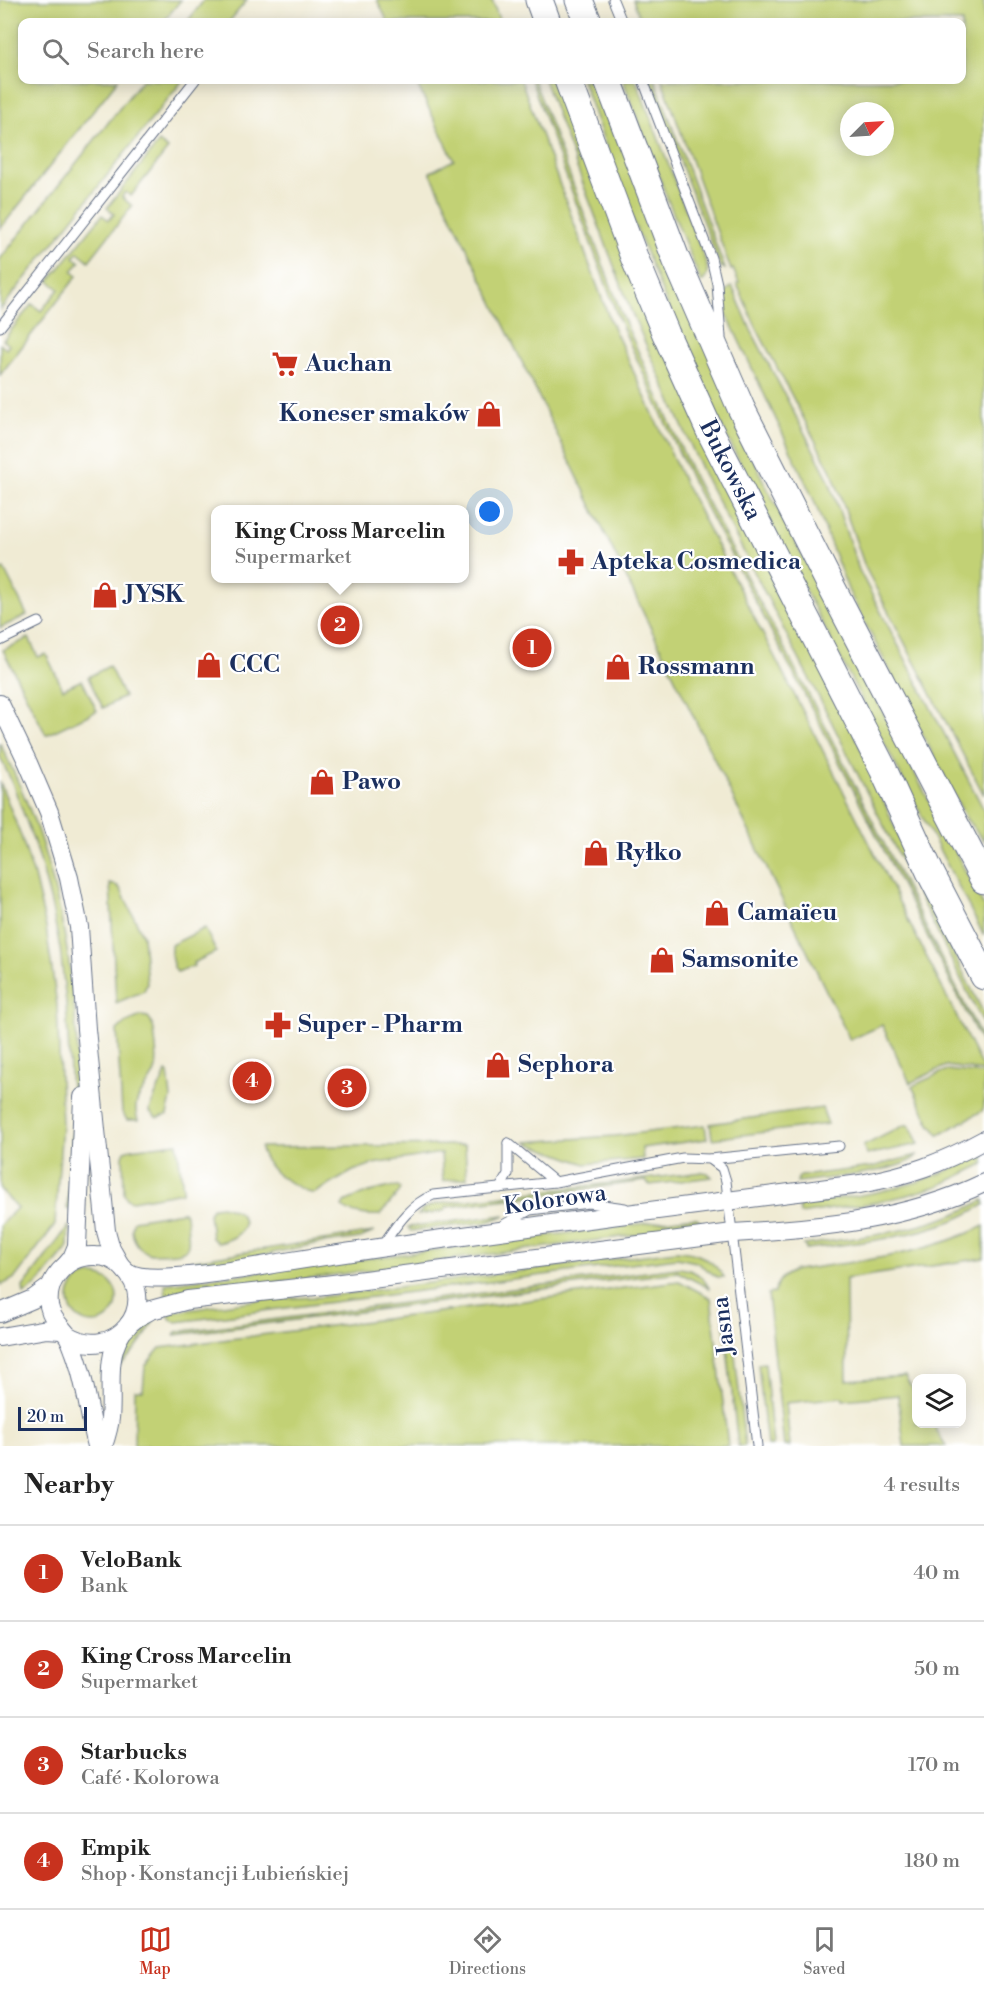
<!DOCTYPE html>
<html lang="en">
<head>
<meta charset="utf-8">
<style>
  :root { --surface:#fff; --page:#f6f6f6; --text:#222; --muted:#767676; --line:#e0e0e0; --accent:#c8321e }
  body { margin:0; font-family:"Libre Bodoni",serif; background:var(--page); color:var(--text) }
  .controls { position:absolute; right:18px; bottom:18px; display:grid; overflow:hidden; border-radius:12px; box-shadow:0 3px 15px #0003 }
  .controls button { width:54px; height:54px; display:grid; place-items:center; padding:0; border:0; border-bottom:2px solid var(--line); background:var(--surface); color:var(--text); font:30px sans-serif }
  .compass { position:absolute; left:840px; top:102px; width:54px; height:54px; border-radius:50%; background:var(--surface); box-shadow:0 3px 15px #0003; rotate:66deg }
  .scale { position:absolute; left:18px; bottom:15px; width:69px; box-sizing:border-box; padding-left:6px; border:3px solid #1b2f5e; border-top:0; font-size:16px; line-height:21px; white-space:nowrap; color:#1b2f5e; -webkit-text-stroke:4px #fff; paint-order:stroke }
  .you { position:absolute; left:490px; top:512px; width:21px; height:21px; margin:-15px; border:4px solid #fff; border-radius:50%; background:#1a73e8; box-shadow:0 0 0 9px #1a73e833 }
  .badge { display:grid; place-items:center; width:39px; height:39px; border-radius:50%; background:var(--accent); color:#fff; font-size:20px; font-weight:700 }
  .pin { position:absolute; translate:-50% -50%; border:3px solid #fff; box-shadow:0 2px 6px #0006 }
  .popup { position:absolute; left:211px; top:505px; width:258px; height:78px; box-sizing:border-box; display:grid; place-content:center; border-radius:12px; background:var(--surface); filter:drop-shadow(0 2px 4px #0005); font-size:20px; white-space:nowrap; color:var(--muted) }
  .popup b { font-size:22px; color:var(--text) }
  .popup::after { content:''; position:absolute; left:50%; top:100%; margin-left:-12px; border:12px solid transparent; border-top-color:var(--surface) }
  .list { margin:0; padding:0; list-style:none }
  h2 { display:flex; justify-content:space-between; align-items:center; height:78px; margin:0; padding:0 24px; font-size:26px }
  h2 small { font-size:20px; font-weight:400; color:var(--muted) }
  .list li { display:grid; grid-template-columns:39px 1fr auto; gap:18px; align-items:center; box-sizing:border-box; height:96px; padding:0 24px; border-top:2px solid var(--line) }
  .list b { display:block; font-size:22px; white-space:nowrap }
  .list p { margin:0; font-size:20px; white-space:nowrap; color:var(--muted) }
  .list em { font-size:20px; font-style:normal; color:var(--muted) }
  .icon { flex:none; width:33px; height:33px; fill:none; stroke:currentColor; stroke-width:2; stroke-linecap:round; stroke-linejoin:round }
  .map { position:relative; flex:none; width:984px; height:1446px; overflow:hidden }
  .search { position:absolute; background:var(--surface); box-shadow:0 3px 15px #0003; left:18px; right:18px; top:18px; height:66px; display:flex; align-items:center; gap:15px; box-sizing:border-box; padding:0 21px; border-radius:12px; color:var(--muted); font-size:22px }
  .sheet { height:462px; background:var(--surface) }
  nav { display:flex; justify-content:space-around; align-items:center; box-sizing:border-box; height:84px; border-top:2px solid var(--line); background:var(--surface); font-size:16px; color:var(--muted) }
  nav a { display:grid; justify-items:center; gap:3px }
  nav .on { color:var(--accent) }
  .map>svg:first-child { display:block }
  .green { fill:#c2d174; stroke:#6e8069; stroke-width:1.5; fill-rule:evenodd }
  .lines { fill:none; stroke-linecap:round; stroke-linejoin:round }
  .service-casing { stroke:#667187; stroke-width:11 }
  .minor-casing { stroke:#667187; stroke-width:20 }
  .secondary-casing { stroke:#667187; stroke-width:29 }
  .service { stroke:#fff; stroke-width:9 }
  .minor { stroke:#fff; stroke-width:18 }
  .secondary { stroke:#fff; stroke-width:27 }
  .labels { text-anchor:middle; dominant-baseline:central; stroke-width:4.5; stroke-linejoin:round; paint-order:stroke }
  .poi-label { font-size:24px; font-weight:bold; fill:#1b2f5e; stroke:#fff; text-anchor:start }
  .street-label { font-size:24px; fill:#1b2f5e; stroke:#fff }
</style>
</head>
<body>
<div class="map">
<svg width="984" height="1446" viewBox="0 0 984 1446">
  <rect width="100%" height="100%" fill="#fff"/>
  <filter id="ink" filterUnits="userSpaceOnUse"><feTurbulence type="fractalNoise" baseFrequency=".0167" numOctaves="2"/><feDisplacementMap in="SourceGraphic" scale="12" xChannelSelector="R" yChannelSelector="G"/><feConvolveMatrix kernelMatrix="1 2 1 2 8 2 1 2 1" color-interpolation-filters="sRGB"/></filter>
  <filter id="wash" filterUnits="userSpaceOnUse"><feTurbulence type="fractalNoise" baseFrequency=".008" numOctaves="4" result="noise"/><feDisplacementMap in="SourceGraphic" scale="24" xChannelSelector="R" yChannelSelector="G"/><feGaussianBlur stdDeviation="1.35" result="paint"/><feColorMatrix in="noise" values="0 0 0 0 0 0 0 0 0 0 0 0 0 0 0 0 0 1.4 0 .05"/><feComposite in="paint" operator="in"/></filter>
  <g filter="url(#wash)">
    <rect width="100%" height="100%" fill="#f0ebd4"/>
    <g class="green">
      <path d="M0,0H181L163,22H22V80H118L0,229Z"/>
      <path d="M204,0H247L229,22H187Z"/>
      <path d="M377,0H492L500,22H388Z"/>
      <path d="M633,0H984V795L865,567L833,475L756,327L737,284L739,283L733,269L731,270L662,80H962V22H641ZM849,111H885V147H849Z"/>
      <path d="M142,80H183L0,310V259Z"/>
      <path d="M415,80H521L610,320L684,482L809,723L984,1071L946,1066L910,1083L882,1025L850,1040L430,172L454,160Z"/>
      <path d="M531,80H534L622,315L694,477L820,716L984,1043V1048L817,718L691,479L618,317Z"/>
      <path d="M544,80H556L873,775L917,881L984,1014V1025L827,713L703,473L631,311Z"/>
      <path d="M582,80H596L762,478L984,907V936L789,559L714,411L671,314L630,213Z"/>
      <path d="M623,80H636L707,265C708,272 708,279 701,282L667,198Z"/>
      <path d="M649,80H655L725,269L720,266Z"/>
      <path d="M159,142L168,149L131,196L125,192L122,197L132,206L89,261L78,252L74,257L80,262L72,271L77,276L0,375V344L6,349L9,345L3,340L32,304L41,311L59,289L49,281L102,215L109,220L114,214L107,208Z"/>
      <path d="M732,286L751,330L828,478L859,570L984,810V841L967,820L849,592L813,498L725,311C721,300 722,293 732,286Z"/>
      <path d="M4,569L27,615L0,628V570Z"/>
      <path d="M29,638L38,657L46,654L63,689L82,680L97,711L46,735L3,650Z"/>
      <path d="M109,666L124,697L103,708L88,677Z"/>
      <path d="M0,743C16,776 31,809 42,844C67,923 78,1008 78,1091C78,1131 75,1171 74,1210L67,1209L73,1126L66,1003L60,948L51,903L39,856L12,782L0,757Z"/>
      <path d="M0,782L21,836L34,876L46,927L57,1005L62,1124L55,1225L15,1278L2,1285L0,1280V1225L17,1208L0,1189Z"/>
      <path d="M110,884L118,886L121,890L143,936L147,984L144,991L116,1003Z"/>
      <path d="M205,928L216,952L193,963L194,966L177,972C172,966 170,953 171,945Z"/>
      <path d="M141,1016L148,1017C154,1023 154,1031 155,1039C156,1048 158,1059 156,1068C151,1089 129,1095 138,1120H127L122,1112L117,1030L125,1023Z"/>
      <path d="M947,1070L984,1074V1107L982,1111L939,1135L930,1124L912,1086Z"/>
      <path d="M166,1072L168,1073L171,1098L167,1115L157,1118L150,1112C150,1102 162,1084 166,1072Z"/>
      <path d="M822,1108L828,1124L712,1139L710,1124Z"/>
      <path d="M705,1125L707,1139L642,1148L643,1159L585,1164L525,1142L615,1136Z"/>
      <path d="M905,1125H909L919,1144L867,1155L863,1146Z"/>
      <path d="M177,1143L183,1189L182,1192L132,1201L127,1199L124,1194L123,1156L125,1151L130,1149Z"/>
      <path d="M465,1145L467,1178L443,1181L441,1153L373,1164L353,1171L315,1193H310C284,1179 270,1176 260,1147Z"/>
      <path d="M984,1153V1164L938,1186L908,1195L872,1203L800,1214L799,1204C869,1195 921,1188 984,1153Z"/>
      <path d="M917,1155C905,1172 820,1179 797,1182L798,1178L801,1176L872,1167Z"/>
      <path d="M703,1172L708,1173L712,1177L650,1185L645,1181L447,1207L444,1211L418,1215L423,1209L436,1204Z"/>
      <path d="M398,1186L401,1188L400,1191L380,1215C368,1216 352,1214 342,1207L344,1202C362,1194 379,1188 398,1186Z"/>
      <path d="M984,1200V1205C974,1210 965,1216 954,1220C908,1238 856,1243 806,1249L804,1245C853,1238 909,1233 955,1214C965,1210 974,1205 984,1200Z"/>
      <path d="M222,1206C233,1209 245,1212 244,1226C239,1237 229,1240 218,1243L212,1238L209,1213L213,1207Z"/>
      <path d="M182,1212H185L186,1215C191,1255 192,1253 151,1254C137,1250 128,1234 134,1220Z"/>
      <path d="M505,1215L488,1222L411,1231L408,1227Z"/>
      <path d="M686,1218H697L701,1223L697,1227L166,1297L165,1284Z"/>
      <path d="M69,1226L68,1246L66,1250L36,1286L24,1294L23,1287Z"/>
      <path d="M984,1226V1258L846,1279L847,1380L905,1376L916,1395V1424H933L946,1446H904L898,1395L843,1400L842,1397L786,1403L790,1446H784L768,1294L775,1293C776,1280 784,1275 796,1270C860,1261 925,1255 984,1226Z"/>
      <path d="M374,1232L360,1238L315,1244L225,1263L164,1270L169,1264Z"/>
      <path d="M676,1251C697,1251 713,1260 724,1277H717L696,1262L677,1258L177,1322L172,1321L167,1313L265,1299L321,1297Z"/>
      <path d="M678,1268C693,1269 702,1275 709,1288L678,1272L174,1335L176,1332Z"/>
      <circle cx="93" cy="1299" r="24"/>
      <path d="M679,1281L711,1298L728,1446H134L135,1390H143L145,1366L160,1348Z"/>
      <path d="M729,1299L745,1446H738L722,1304V1300Z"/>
      <path d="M154,1316C154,1328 128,1360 118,1366C123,1340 132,1331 154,1316Z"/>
      <path d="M765,1363L773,1446H767L758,1364Z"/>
    </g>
  </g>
  <g filter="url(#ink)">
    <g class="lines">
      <g class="service-casing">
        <g id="service">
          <path d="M613,0L622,22"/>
          <path d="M643,80L711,258L717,284L721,337"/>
          <path d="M0,327L195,80"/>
          <path d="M0,641L39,622"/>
          <path d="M508,1143L555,1182"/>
          <path d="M710,1159L839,1146"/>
          <path d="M500,1188L508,1174V1143"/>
          <path d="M503,1225L530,1210L589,1203L625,1208"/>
          <path d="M382,1246C396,1226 409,1205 433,1195L555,1182L683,1158L710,1159L722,1168L726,1181L757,1446"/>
        </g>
      </g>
      <g class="minor-casing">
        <g id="minor">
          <path d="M0,704L28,763L49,812L69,878L79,927L86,1029L106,1231L111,1249L120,1265"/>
          <path d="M66,1265L72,1258L77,1246L83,1097"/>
          <path d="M127,1272C149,1287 249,1268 279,1263C472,1233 666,1209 860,1184C909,1175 940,1164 984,1140"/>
          <path d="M0,1313L33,1299L51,1286"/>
          <path d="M129,1324L138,1317L151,1310L188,1300L325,1285L733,1233C819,1228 905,1221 984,1183"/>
          <path d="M67,1335C114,1364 162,1306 123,1268C116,1260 106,1256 95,1256C79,1255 65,1263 56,1276C50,1284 48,1296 49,1306C52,1320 61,1326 68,1336C71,1341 73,1348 75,1353C86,1383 89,1415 97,1446"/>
          <path d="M0,1337L47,1329L61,1330"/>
          <path d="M103,1446C106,1437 109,1428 110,1418C113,1390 105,1359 121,1334"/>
        </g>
      </g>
      <g class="secondary-casing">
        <g id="secondary">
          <path d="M539,0L547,22"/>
          <path d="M579,0L588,22"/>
          <path id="s1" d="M568,80L634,257L666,334L709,429L883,769L931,874L984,976"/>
          <path d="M608,80L676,259L741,408L831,586L984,880"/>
        </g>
      </g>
      <use href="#service" class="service"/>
      <use href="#minor" class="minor"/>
      <use href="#secondary" class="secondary"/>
    </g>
  </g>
  <defs>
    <g id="supermarket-bare" transform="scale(2.07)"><path d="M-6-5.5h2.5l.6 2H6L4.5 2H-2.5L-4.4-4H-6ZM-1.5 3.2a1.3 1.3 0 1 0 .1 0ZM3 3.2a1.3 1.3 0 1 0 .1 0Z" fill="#c8321e" stroke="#fff" stroke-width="2.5" paint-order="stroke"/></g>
    <g id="shop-bare" transform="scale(2.07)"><path d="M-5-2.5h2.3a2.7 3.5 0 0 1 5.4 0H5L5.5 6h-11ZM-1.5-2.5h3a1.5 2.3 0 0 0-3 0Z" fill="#c8321e" stroke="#fff" stroke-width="2.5" paint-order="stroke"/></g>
    <g id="pharmacy-bare" transform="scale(2.07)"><path d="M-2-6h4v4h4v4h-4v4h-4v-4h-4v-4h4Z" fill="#c8321e" stroke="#fff" stroke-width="2.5" paint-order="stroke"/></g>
  </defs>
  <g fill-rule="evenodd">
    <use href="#supermarket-bare" x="285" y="364"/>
    <use href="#shop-bare" x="489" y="414"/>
    <use href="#pharmacy-bare" x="571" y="562"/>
    <use href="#shop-bare" x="105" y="595"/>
    <use href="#shop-bare" x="209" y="665"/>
    <use href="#shop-bare" x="618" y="667"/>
    <use href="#shop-bare" x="322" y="782"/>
    <use href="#shop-bare" x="596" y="853"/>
    <use href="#shop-bare" x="717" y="913"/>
    <use href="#shop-bare" x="662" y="960"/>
    <use href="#pharmacy-bare" x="278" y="1025"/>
    <use href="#shop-bare" x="498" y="1065"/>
  </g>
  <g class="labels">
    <g class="poi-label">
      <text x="305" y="364">Auchan</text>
      <text x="469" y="414" text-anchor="end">Koneser smaków</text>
      <text x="591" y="562">Apteka Cosmedica</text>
      <text x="125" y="595">JYSK</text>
      <text x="229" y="665">CCC</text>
      <text x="638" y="667">Rossmann</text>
      <text x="342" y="782">Pawo</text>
      <text x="616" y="853">Ryłko</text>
      <text x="737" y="913">Camaïeu</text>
      <text x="682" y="960">Samsonite</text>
      <text x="298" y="1025">Super - Pharm</text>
      <text x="518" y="1065">Sephora</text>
    </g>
    <g class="street-label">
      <text stroke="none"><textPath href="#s1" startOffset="423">Bukowska</textPath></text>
      <text transform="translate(555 1200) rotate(-8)">Kolorowa</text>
      <text transform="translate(724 1326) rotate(-97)">Jasna</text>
    </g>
  </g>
</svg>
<div class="controls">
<button><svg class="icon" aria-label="layers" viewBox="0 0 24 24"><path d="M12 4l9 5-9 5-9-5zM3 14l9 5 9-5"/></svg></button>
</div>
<svg class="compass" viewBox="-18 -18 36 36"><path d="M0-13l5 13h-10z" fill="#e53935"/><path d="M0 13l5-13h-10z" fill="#767676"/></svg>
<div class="scale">20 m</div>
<div class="you"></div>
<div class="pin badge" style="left:532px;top:648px">1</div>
<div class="pin badge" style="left:340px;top:625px">2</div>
<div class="popup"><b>King Cross Marcelin</b>Supermarket</div>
<div class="pin badge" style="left:347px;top:1088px">3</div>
<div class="pin badge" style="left:252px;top:1081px">4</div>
<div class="search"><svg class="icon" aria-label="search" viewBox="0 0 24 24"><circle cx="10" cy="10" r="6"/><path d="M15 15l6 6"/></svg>Search here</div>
</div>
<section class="sheet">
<h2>Nearby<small>4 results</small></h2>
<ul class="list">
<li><span class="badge">1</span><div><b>VeloBank</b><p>Bank</p></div><em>40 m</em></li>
<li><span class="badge">2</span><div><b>King Cross Marcelin</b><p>Supermarket</p></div><em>50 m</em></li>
<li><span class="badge">3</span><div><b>Starbucks</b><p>Café · Kolorowa</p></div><em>170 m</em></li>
<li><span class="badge">4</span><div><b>Empik</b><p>Shop · Konstancji Łubieńskiej</p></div><em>180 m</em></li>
</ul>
</section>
<nav>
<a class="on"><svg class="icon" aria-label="map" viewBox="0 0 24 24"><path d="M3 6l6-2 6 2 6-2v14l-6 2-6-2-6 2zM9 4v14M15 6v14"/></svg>Map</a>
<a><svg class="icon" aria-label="directions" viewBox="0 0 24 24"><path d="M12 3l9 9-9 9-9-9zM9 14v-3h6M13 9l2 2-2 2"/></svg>Directions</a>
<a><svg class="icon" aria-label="saved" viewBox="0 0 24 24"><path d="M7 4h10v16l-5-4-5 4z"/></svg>Saved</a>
</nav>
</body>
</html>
